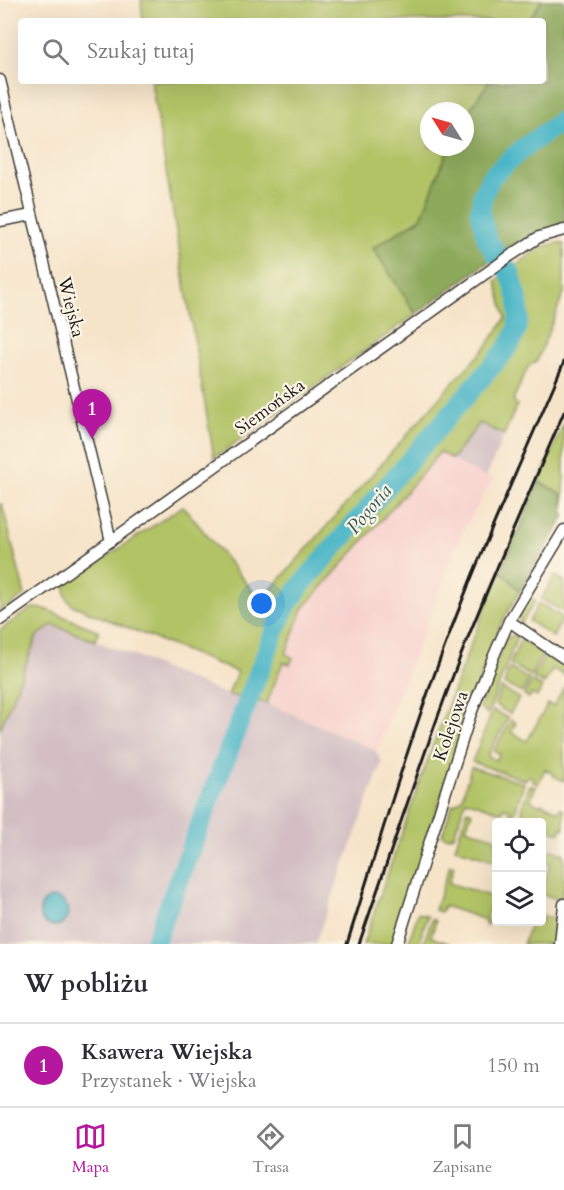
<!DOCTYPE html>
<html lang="pl">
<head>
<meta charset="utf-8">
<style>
  :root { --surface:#fff; --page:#f7f7f7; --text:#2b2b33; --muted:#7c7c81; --line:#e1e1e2; --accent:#b5179e }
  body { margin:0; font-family:Cardo,serif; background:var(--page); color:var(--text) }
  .controls { position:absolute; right:18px; bottom:18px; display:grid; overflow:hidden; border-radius:6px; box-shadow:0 6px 24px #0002 }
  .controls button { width:54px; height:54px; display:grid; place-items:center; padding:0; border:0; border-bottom:2px solid var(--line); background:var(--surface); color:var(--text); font:30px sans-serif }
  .compass { position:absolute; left:420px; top:102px; width:54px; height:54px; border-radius:50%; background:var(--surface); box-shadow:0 6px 24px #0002; rotate:307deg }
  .you { position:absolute; left:262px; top:604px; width:21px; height:21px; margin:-15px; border:4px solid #fff; border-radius:50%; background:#1a73e8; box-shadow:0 0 0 9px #1a73e833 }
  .badge { display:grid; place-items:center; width:39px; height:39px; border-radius:50%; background:var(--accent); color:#fff; font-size:20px; font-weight:700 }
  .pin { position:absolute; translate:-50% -50px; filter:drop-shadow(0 2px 3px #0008) }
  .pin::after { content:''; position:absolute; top:32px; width:21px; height:18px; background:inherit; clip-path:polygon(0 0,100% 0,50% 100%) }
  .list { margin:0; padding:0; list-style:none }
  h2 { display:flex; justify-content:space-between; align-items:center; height:78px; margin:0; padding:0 24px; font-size:26px }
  h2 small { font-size:20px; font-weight:400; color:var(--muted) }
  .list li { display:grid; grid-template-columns:39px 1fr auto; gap:18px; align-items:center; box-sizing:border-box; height:84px; padding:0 24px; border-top:2px solid var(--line) }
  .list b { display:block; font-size:22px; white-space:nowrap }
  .list p { margin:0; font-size:20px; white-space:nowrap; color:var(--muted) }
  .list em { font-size:20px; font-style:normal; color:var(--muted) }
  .icon { flex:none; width:33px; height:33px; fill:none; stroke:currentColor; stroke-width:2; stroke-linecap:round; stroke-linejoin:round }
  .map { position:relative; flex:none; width:564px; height:944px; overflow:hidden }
  .search { position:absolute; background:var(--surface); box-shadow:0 6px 24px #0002; left:18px; right:18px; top:18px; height:66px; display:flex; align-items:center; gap:15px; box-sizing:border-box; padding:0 21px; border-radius:6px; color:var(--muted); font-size:22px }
  .sheet { height:162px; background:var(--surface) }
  nav { display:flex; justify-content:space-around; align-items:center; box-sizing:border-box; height:84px; border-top:2px solid var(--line); background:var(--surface); font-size:16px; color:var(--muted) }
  nav a { display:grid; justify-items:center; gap:3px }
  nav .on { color:var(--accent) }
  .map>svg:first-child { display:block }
  .built { fill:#f7d0cc }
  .industrial { fill:#d2bec3 }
  .green { fill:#b2c366; stroke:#677041; stroke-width:1.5 }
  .forest { fill:#8da95b; stroke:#54623c; stroke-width:1.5 }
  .water { fill:#4bb6c7; stroke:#346972; stroke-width:1.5 }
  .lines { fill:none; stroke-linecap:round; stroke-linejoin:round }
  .river { stroke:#4bb6c7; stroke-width:20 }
  .minor-casing { stroke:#3d3a36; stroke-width:13 }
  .minor { stroke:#fff; stroke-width:10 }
  .rail { stroke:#1c1c1c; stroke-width:3 }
  .labels { text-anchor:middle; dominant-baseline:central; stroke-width:4.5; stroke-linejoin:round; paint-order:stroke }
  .street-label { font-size:18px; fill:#1c1c1c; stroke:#fcf5e5 }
  .water-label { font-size:20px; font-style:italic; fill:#2f5a60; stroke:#fcf5e5 }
</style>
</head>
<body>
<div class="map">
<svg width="564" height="944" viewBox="0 0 564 944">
  <rect width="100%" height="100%" fill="#fcf5e5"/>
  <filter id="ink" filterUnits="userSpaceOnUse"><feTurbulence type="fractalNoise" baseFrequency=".0167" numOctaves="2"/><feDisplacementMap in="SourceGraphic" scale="12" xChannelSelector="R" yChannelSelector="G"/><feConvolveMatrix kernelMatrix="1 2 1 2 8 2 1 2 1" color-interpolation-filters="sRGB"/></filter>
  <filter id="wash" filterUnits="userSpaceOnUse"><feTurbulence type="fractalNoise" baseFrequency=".008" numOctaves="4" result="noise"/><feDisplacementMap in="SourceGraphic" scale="24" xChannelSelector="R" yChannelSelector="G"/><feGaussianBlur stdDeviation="1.35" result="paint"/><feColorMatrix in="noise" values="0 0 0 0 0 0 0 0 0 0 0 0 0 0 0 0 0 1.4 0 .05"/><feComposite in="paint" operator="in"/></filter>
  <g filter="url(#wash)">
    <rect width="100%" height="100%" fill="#f6e4c9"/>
    <path class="built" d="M440,451L463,466L493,479L462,533L378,748L375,750L267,703L283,662L292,657L286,654L303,609L421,475Z"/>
    <g class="industrial">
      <path d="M480,423L504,435L486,477L463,466L452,459Z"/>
      <path d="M53,625L145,660L162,668L228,695L267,703L375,750L382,762L315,944H0V730L37,636Z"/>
    </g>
    <g class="green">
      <path d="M141,0H542L528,21H143Z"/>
      <path d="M151,81H489L465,117V111H429V147H449L421,218L373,248L416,314L214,458Z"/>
      <path d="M558,243L564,244V293L537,361L528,367L513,400L517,405L504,435L480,423L452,459L440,452L421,475L303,609L286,654L293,658L290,664L283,662L267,703L228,695L237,672L72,605C66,600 64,592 66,584L183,506L261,601L448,388L486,347L506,318L496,281L541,247Z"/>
      <path d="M564,423V508L562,494L539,482Z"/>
      <path d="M0,504H2L25,595L0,612Z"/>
      <path d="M500,572L505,575L520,591L501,623L482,673L393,944H363C407,819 449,694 500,572Z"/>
      <path d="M555,576L564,581V612L541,599Z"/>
      <path d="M528,597L535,601L521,624L519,622V613Z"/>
      <path d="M539,603L563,618L553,637L529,621Z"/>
      <path d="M32,608L45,609L99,631L95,641L53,625L37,636L0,730V630Z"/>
      <path d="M518,634L488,714L479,708L504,642L508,637Z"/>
      <path d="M521,639L543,653L531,676L510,664Z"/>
      <path d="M547,652L564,664V675L553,669L544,684L533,678Z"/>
      <path d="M509,668L529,679L522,693L504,684Z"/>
      <path d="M531,681L542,687L537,697L532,694L529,698L524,695Z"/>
      <path d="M564,687V781L553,776L554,774L545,769L538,784L532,781L533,777L528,776L525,780L472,762L493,710L508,718L488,756L496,760L500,754L494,751L511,720L516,723L511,732L527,741L548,704L554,706Z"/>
      <path d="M501,688L519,698L510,714L495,705Z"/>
      <path d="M471,767L524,783L515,812L512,816L510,814L511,810L504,808L502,812H501L466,800L454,835C450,837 446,838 442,835L452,805L460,801L462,798Z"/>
      <path d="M530,785L536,787L530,800L539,805L541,803L558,811L560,808L564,810V829L561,828L560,833L550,830L551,825L535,820L533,822L523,819C520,807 526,796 530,785Z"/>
      <path d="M467,810L472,812L466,828L496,838V861L455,848Z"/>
      <path d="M542,838L546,839V848L564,854V886L560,900L542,894L550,863L542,860Z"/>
      <path d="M450,865L454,866L449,883L496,898V903H492L486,916L488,921L486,926L483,919L444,906L441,912L435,910Z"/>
      <path d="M418,913L428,916L418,944H408Z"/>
      <path d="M542,915L555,920L553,944H523L531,922H542Z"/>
      <path d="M432,919L436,921L431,937L450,944H423Z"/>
    </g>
    <g class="forest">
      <path d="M542,0H564V228L538,234L508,248L416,314L373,248L421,218L449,147H465V117L489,81H543V21H528Z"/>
      <path d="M539,482L562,494L564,517L520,591L505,575L500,572Z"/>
    </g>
    <circle class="water" cx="54" cy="912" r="14"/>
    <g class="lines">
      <path class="river" d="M154,944L274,633L286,607L302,584L505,351L512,341L517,329L519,317L518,300L511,275L487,240L480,212L483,194L492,176L521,150L564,119"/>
    </g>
  </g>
  <g filter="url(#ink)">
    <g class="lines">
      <g class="minor-casing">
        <g id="minor">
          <path d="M0,80L111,541"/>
          <path d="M0,221L32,215"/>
          <path d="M0,620L510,256L539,237L564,230"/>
          <path d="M509,621L564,658"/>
          <path d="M397,944L470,716L492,660L509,621L564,530"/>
          <path d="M560,944L564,904"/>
        </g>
      </g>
      <use href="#minor" class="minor"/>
      <g class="rail">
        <path d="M347,944C378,846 407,747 443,651C479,553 523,458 564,362"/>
        <path d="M359,944C392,849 423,753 459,660C492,576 529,494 564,412"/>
      </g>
    </g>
  </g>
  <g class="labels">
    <g class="street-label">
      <text transform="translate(71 307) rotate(76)">Wiejska</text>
      <text transform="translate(270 407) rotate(-36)">Siemońska</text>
      <text transform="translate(451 726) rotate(-71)">Kolejowa</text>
    </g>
    <g class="water-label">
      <text transform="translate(369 509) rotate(-50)">Pogoria</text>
    </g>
  </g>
</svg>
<div class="controls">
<button><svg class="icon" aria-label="locate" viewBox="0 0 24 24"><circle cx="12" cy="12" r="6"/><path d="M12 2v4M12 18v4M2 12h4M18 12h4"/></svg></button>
<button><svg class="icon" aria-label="layers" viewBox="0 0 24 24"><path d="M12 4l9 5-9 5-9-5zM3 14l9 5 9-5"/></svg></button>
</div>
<svg class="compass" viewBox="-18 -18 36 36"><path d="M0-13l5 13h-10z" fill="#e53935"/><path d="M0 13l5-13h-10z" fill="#7c7c81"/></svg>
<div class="you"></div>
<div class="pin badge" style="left:92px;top:439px">1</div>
<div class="search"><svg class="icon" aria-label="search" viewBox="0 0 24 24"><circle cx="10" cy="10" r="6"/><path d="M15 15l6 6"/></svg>Szukaj tutaj</div>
</div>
<section class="sheet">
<h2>W pobliżu<small></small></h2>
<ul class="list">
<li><span class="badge">1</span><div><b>Ksawera Wiejska</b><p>Przystanek · Wiejska</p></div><em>150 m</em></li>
</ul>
</section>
<nav>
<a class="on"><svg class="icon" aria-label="map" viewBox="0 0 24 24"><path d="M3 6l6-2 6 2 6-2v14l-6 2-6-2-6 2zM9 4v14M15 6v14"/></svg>Mapa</a>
<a><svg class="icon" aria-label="directions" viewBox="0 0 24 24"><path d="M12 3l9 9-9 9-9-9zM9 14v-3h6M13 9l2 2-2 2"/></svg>Trasa</a>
<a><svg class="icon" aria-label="saved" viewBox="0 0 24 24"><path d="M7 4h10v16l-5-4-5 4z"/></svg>Zapisane</a>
</nav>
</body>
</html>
